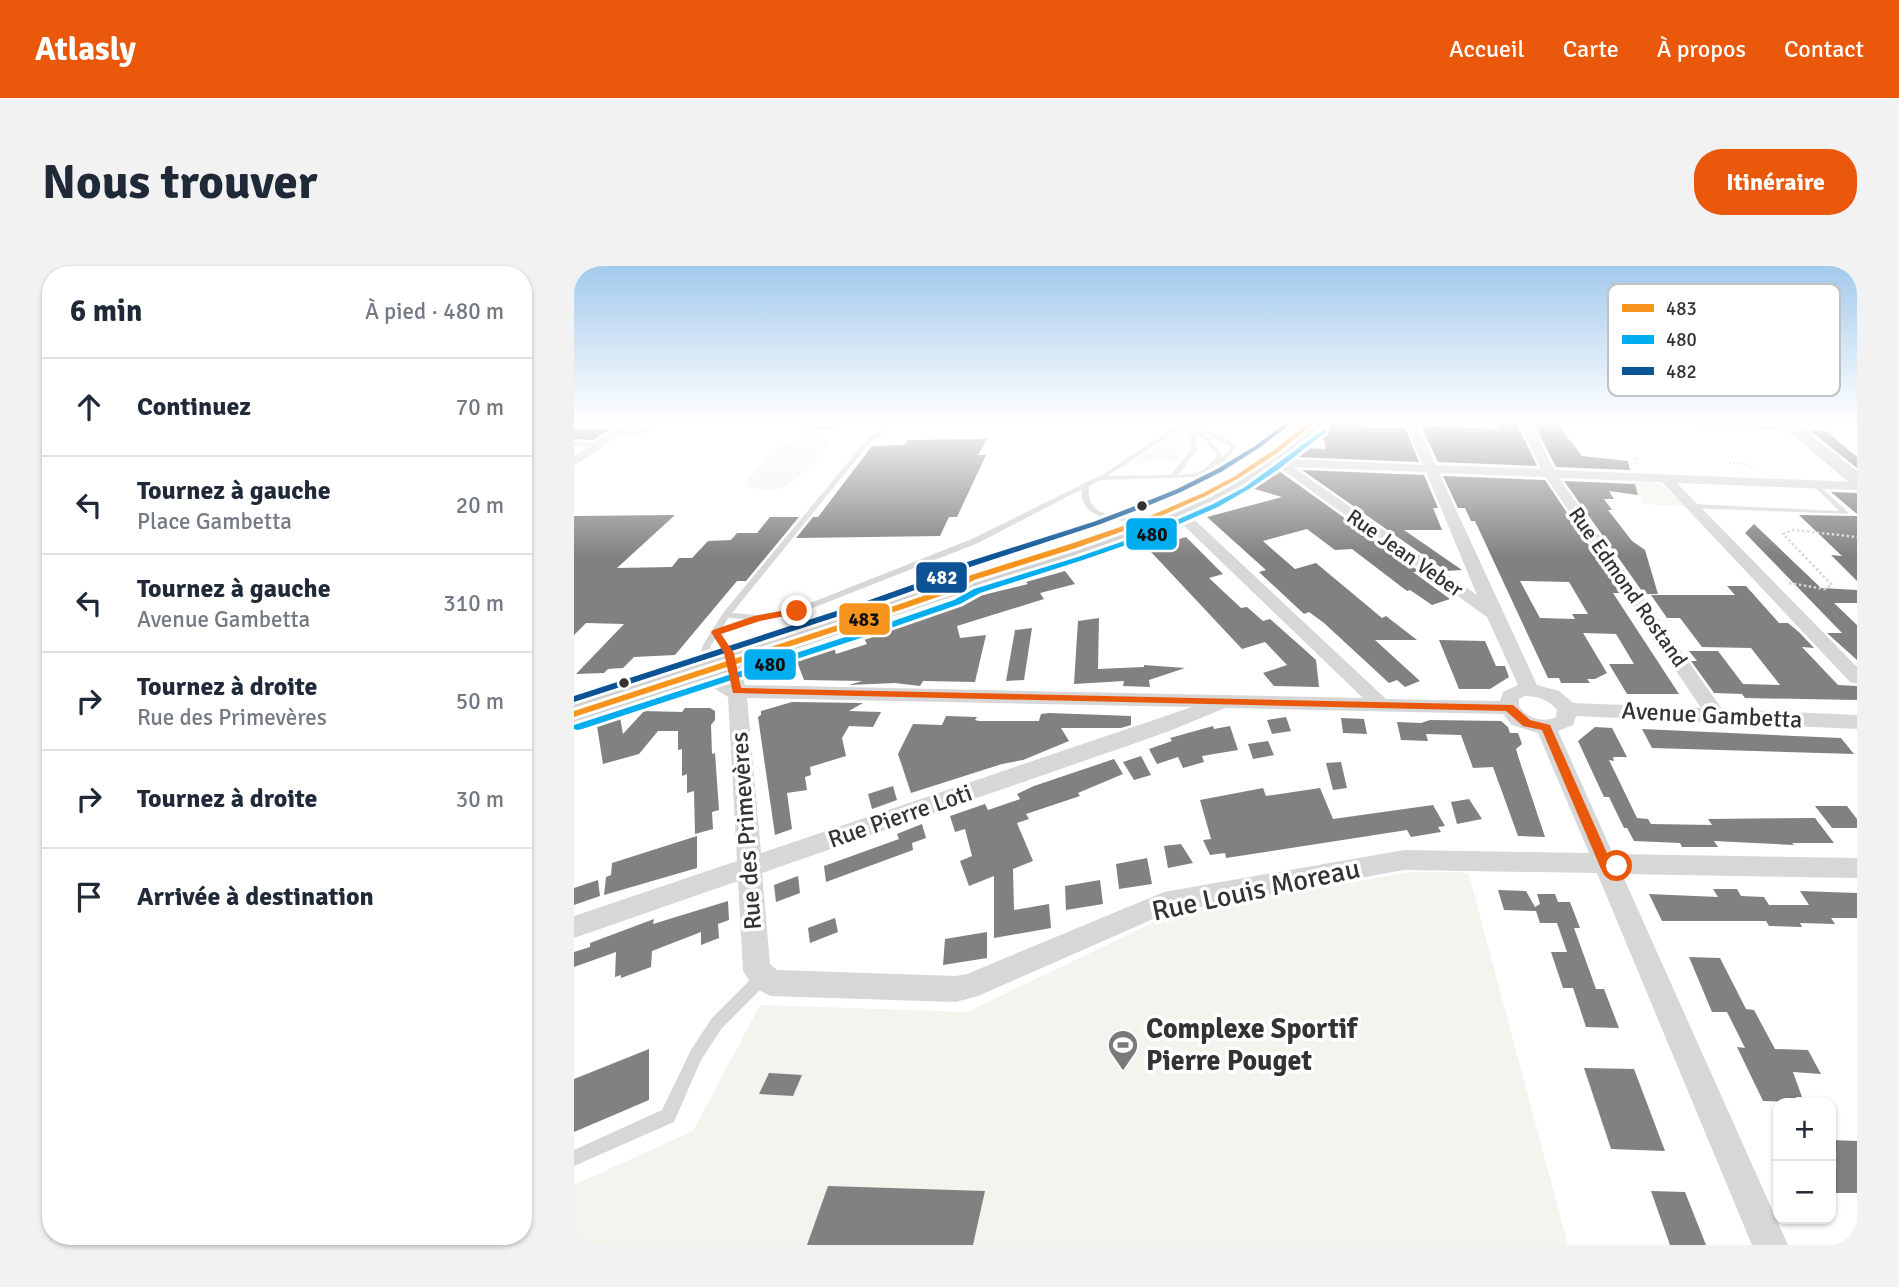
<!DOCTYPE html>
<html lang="fr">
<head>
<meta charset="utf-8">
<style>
  :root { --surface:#fff; --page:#f2f2f3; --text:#1f2937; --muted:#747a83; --line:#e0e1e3; --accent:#ea580c }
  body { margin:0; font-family:Signika,sans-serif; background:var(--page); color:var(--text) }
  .controls { position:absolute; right:21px; bottom:21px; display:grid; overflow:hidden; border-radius:14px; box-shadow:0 2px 5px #0004 }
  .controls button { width:63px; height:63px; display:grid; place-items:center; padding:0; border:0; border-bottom:2px solid var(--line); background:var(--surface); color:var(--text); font:35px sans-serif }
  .stop { position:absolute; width:21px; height:21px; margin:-16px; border:5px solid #ea580c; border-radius:50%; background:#fff }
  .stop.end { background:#ea580c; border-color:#fff; box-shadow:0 2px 7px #0008 }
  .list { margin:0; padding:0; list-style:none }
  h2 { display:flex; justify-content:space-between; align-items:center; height:91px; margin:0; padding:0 28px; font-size:30px }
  h2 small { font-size:23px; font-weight:400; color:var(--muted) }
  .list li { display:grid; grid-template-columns:46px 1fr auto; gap:21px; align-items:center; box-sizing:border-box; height:98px; padding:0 28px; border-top:2px solid var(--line) }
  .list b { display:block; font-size:26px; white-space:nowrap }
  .list p { margin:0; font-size:23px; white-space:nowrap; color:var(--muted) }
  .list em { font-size:23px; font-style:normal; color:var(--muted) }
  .icon { flex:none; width:38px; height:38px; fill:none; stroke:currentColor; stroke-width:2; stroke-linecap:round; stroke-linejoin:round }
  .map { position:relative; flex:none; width:1283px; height:979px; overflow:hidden; border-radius:28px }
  header { display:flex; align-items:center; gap:42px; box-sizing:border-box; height:98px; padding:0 35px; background:var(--accent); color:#fff }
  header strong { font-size:33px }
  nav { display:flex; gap:38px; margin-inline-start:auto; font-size:24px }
  .intro { display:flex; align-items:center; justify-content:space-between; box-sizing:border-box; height:168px; padding:0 42px }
  h1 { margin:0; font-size:49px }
  .button { padding:18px 32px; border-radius:28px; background:var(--accent); color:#fff; font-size:24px; font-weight:700 }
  main { display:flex; gap:42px; padding:0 42px }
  aside { flex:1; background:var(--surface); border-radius:28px; box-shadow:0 2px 5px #0004 }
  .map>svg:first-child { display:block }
  .green { fill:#f1f5ed }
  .building { fill:#818181; fill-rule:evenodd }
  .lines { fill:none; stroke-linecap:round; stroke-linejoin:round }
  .path-far1 { stroke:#d6d6d6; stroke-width:2; stroke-dasharray:2 2; stroke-linecap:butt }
  .path { stroke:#d6d6d6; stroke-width:2.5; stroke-dasharray:2.5 2.5; stroke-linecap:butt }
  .service { fill:#d7d7d7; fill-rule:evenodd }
  .minor { fill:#d7d7d7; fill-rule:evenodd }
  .secondary { fill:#d0d0d0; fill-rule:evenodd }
  .bus-1-casing { stroke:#fff; stroke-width:6 }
  .bus-2-casing { stroke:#fff; stroke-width:6 }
  .bus-3-casing { stroke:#fff; stroke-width:6 }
  .bus-1 { fill:#f7941d; fill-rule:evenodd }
  .bus-2 { fill:#00adee; fill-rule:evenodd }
  .bus-3 { fill:#0b5394; fill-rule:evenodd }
  .route { fill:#ea580c }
  .bus-dot { fill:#333; stroke:#fff; stroke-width:2.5 }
  .labels { text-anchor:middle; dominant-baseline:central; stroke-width:7; stroke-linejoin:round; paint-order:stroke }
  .far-street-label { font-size:21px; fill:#333; stroke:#fff }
  .street-label { font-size:24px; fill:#333; stroke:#fff }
  .near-street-label { font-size:28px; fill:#333; stroke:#fff }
  .near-poi-label { font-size:28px; font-weight:bold; fill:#333; stroke:#fff; text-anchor:start }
  .key { fill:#fff; stroke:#c2c2c2; stroke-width:2 }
  .key-label { font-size:19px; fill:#333 }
  .line-badge { stroke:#fff; stroke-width:2.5 }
  .badge-label { font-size:19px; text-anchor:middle; font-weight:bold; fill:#fff }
  .pale-badge-label { font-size:19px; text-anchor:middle; font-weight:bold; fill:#111 }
</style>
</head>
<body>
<header>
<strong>Atlasly</strong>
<nav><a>Accueil</a><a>Carte</a><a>À propos</a><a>Contact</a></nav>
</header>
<div class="intro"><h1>Nous trouver</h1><a class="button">Itinéraire</a></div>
<main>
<aside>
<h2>6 min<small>À pied · 480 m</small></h2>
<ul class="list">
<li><svg class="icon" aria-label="ahead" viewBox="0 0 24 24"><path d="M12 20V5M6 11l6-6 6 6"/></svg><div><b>Continuez</b></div><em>70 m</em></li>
<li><svg class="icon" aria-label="left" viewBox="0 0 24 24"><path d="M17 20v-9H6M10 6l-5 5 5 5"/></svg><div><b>Tournez à gauche</b><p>Place Gambetta</p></div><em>20 m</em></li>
<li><svg class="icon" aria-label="left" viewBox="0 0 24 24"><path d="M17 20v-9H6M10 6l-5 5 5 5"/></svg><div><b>Tournez à gauche</b><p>Avenue Gambetta</p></div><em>310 m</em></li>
<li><svg class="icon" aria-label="right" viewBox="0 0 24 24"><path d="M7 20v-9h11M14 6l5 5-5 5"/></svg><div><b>Tournez à droite</b><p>Rue des Primevères</p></div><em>50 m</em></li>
<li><svg class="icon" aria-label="right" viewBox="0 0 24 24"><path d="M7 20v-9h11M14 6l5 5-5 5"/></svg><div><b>Tournez à droite</b></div><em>30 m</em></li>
<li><svg class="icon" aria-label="arrive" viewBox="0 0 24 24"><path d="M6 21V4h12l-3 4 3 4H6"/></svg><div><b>Arrivée à destination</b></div></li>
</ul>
</aside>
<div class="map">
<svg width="1283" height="979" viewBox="0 0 1283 979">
  <rect width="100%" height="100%" fill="#fff"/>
  <g class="green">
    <path d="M601,168H605V172L600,174L605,177L600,179L605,183L600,186L605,189L604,195L595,197L592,194L559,197Z"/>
    <path d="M233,171L253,173L256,178C237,200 207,239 173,219L175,211L211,177Z"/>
    <path d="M1060,213C1088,215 1091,220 1110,240L1068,238Z"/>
    <path d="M837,606H889L895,609L994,979H0V919L119,865L186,739L393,746L597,648Z"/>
  </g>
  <g class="building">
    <path d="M763,154H786L788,162H831L845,196L722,191L733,182L752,183L748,167Z"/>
    <path d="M922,154H941L963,200L864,196L848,162L855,160L924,163Z"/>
    <path d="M958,154L977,155L984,159L1008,190L1054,195L1056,204L982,201Z"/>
    <path d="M0,163L35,164L19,174L0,173Z"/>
    <path d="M1235,164L1252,165L1283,191V202Z"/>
    <path d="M413,173L404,189H412L383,251H375L366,270L222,272L239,251H244L298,180L330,179L334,174Z"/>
    <path d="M728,204L850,209L864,242H859L868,264H830L888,304L872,305Z"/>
    <path d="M705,205L846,306H839L876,333L858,339L836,324L833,325L778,283L761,284L733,263L689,275L721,303L742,297L808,352L812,350L843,374H801L846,415L831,421L823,414L815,417L750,357L735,346L730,348L685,306L692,304L633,251L708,231L677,222Z"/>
    <path d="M869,210L971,214L1047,327H1039L1105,428H1053L1035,398H1060L1042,368L1009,367L1033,407L1021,413H1013L1016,417H987L985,412H974L901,255H897L891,242H884ZM946,315L995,316L1014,348H998L1001,353L966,352Z"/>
    <path d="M990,215L1061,218L1064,229L1035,225L1040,233H1030L1038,244H1034L1058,275L1071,284L1084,328H1070Z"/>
    <path d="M1257,226L1283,227V248Z"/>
    <path d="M101,249L43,302L98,301L105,292H118L134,275L157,274L163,267H183L196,251H225L172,315H163L101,389L60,391L49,402L34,403L30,407L2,408L50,358L12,357L0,369V250Z"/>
    <path d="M1225,249L1283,250V315L1257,289L1268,290Z"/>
    <path d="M1180,258L1247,322L1283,324V337H1260L1283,359V394L1253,367H1268L1171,267Z"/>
    <path d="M587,263L598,275L612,271L649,308L635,312L667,342L673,341L689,355L696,353L731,384L742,394L745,421L700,420L689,407L713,399L691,376L668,383L563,271Z"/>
    <path d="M491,305L501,318L466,327L470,333L383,360L386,372L412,369L401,416L349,415L346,420L321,417L275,419L288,415L230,414L220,388L236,383L238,388L260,381L262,388L293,378L288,369L355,348L351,343L454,318L452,316Z"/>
    <path d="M1153,320H1172L1205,357H1214L1226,367L1240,382L1228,381L1264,419L1283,420V434L1171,432L1168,428L1140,427L1117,395H1123L1115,385H1144L1169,418L1206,419L1177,382L1128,381L1106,352H1093L1077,329H1161Z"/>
    <path d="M525,352L524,403L570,401V399L611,402L575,414L576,421L549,420L550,415L500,418L504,355Z"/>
    <path d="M458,362L450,414L432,415L441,364Z"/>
    <path d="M865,374L911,375L922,400H931L935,411L916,423H885Z"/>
    <path d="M218,436L289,437L275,445L307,446L299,461L275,460L268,472L272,490L236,501L237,509L231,511L233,524L213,527L218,563L201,569L184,451L187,449V445Z"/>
    <path d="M111,442H136L141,445V454L137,459L138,488L141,487L145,544L138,546L139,563L121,568L120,525L113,527V508L108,510V483L104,484V465H84L65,488L29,498L22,454L45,446L49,468L70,445L108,446Z"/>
    <path d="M475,447L557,450V459L547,462H487L495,475L449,494L428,498L337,527L324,488L339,458L368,459L372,450L403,451L401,454L405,455H465L467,448Z"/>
    <path d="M712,451L717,465L698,468L693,454Z"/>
    <path d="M767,452L790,453L793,468L769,467Z"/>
    <path d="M856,454L927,455L934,461L936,467H944L948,478L942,483L945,493L971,571L944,570L919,501L899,502L887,469L852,468L854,475L827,474L823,456L847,457Z"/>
    <path d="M639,460L640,463L656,460L664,484L628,490L630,496L609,502L604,491L583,498L575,483L598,475L596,472Z"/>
    <path d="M1021,461L1038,462L1053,491H1039L1040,495L1035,494L1063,552L1074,553L1077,558L1138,559L1134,553L1241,552L1260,577H1218L1220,579L1140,575L1144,581H1108L1106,577L1060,575L1053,562H1050L1035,531H1030L1004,475Z"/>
    <path d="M1068,463L1267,472L1280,488L1078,482Z"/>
    <path d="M694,475L700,489L679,493L674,478Z"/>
    <path d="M567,490L577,509L560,514L549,496Z"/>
    <path d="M540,493L549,508L504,527L506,530L452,548L455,553L443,557L459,595L439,603L440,644L475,638L477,662L420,672V610L395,620L386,595L398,590L391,563L381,566L376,550L411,538L414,544L446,533L443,528L460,520Z"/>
    <path d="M767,496L773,522L759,524L752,497Z"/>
    <path d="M319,520L323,534L298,543L294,528Z"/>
    <path d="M689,522L692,530L746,522L759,553L859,539L871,560L864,561L867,566L837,571L833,564L652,592L651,587L636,589L629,574L637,573L626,534Z"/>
    <path d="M895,533L908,553L883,558L877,536Z"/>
    <path d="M1241,540H1273L1283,553V562H1258Z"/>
    <path d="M348,558L352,572L338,577L339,584L252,616L250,600L325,573L323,568Z"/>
    <path d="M123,570V602L30,629L32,611L37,609L38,597Z"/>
    <path d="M607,578L619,597L594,602L590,580Z"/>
    <path d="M573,592L578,618L545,623L542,598Z"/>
    <path d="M224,610L226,627L202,636L200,619Z"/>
    <path d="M24,614L26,630L0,639V622Z"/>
    <path d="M526,614L529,638L492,644L491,620Z"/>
    <path d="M1139,623H1163L1167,630L1190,631L1195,639H1235L1226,625L1283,627V652H1257L1261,658L1226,657L1228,661L1195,660L1192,655H1088L1075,628L1144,631Z"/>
    <path d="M924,624L952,625L961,641L966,638L963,628H981L984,636H996L1006,662H1000L1022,723H1030L1045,762L1012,761L999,722H989L977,686H993L983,657H966L962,645L930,644Z"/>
    <path d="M154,635L155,654L144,658L145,672L127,679V666L78,685L77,701L47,712V709L41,711L42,686L0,701V686L16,681V677L80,653L79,658Z"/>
    <path d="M261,652L264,666L236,677L234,662Z"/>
    <path d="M413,666V692L369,699L371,673Z"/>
    <path d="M1115,691L1146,692L1172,743L1180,744L1201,783L1234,784L1247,808L1219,806L1228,831H1222L1224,836L1189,835L1163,781L1171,782L1153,746H1138Z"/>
    <path d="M75,783V834L0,866V813Z"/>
    <path d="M1010,802L1060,803L1091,885L1037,883Z"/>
    <path d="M195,807L228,809L219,830L185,828Z"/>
    <path d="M1257,874L1283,875V927H1257Z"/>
    <path d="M254,920L411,925L399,979H233Z"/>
    <path d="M1077,925L1111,926L1132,979H1096Z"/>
  </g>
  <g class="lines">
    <g class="path-far1">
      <path d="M1155,197L1172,198L1179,203"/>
      <path d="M1064,198L1060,193H1065"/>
    </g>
    <g class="path">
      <path d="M1215,317L1251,323L1258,319L1209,268L1219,264L1283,271"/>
      <path d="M325,321L394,299"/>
    </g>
    <g class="service">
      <path d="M82,154H88L69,168L43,169L40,167L43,165H66Z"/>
      <path d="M239,154H245L238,160H260L267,154H273L262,164L230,163V161Z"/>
      <path d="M612,154L615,156L610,160L624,166C636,161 650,172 661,178L662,183L646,199H642L633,207L623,211L526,214L515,220C511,253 543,249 566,252V254C545,257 504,253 508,223L404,277L226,347L184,355L147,367L159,387L158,389H152L142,372L137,379L132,397L129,398L124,395L129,379L149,347L294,172L309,163L314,164L298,174L158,347L184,349L221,343L398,273L531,207ZM607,162L614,166L617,184L597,209L534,210ZM628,168H632L656,180V183L648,191V188L634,171ZM621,169L630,173L643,189C631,206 624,208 604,209L623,184ZM154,352L171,353L149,361Z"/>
      <path d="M1122,157L1221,161L1224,163L1221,165L1124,160L1122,159Z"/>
      <path d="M0,176L26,177L29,179L26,181L0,180Z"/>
      <path d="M660,210L665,211L631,231L585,251L580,250L627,229Z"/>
      <path d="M1241,216L1274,246V248L1118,242L1115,240L1118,238L1265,245L1239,219V217Z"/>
      <path d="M188,706L193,707L195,712L193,717L148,762L127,794L100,856L0,900V884L88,844L117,784L138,752L183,707Z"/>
    </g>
    <g class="minor">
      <path d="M55,154H68L0,200V190Z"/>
      <path d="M608,154H620L612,159L608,158Z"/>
      <path d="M830,154H841L862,199L967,203L944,154H955L980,204L1283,216V224L1103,217L1283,401V418L1276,416L1088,216L985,212L1148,443L1283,449V463L1002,450L999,459L984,465L1039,588L1283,592V612L1048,608L1214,979H1178L1023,607L830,604L593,647L404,730L382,736L197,730C184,725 175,717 169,704L164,615L0,672V650L163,595L154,431L130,416L120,395L123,391H135L145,409L151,413L146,387L155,382L161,383L171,419L789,432L601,251V245H611L812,433L926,435L929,426L944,419L913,351L703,200L712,193L849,199ZM719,201L852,206L903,329ZM865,207L972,211L1127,442L999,437L985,425L963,419ZM951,430C965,430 974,434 983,444L982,451C969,457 953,453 945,440V433ZM173,432L618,441L187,587ZM651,442L929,448L938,459L964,467L1015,587L830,584L590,626L393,708L382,710L203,704L196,698L188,607L593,466Z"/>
    </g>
    <g class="secondary">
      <path d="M738,154H756L662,228L613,252L0,457V438L599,244L648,220Z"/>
      <path d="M1201,154H1218L1283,205V219L1277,218Z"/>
    </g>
    <g class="bus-1-casing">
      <path id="bus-1" d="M738,154H744L705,186L665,212L634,229L569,258L502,282L400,314L381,325L297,354L0,451V445L291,350L375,321L394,310L496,278L564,255L629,227L661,210L701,183Z"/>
    </g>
    <g class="bus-2-casing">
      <path id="bus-2" d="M750,163L752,164V166L705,203L675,223L644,241L578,270L509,294L406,327L386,338L302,367L8,463L4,464L0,463V459L296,363L380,334L400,323L504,291L573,267L639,238L671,221Z"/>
    </g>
    <g class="bus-3-casing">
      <path id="bus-3" d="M716,154H722L685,182L647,206L607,226L566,243L524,259L396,301L375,312L293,341L0,436V430L287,337L369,308L390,297L519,256L561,240L603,223L643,203L681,180Z"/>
    </g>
    <use href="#bus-1" class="bus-1"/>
    <use href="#bus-2" class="bus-2"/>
    <use href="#bus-3" class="bus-3"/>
  </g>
  <linearGradient id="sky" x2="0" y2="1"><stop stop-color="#a3caec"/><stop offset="0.53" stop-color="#fff"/><stop offset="1" stop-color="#fff" stop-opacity="0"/></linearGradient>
  <rect width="1283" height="291" fill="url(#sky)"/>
  <path class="route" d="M223,342L226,343V347L186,355L147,368L160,387L167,422L939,439L956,454L976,459L1036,594L1047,596L1049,600L1043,605L1027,603L968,464L949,460L932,445L159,427L150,387L137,366L139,364L180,350Z"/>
  <defs>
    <g id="stadium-pin" transform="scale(1.575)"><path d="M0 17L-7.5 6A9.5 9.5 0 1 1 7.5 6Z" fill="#7a7a7a" stroke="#fff"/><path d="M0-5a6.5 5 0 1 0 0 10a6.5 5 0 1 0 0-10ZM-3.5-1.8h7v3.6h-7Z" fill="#fff"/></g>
  </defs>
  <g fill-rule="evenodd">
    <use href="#stadium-pin" x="549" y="779"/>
  </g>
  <g class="bus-dot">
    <circle cx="568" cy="240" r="6"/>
    <circle cx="50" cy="417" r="6"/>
  </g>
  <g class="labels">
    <g class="far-street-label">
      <text transform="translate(831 287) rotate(35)">Rue Jean Veber</text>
      <text transform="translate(1054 321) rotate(55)">Rue Edmond Rostand</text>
    </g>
    <g class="street-label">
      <text transform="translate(1138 449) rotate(3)">Avenue Gambetta</text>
      <text transform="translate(326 550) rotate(-19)">Rue Pierre Loti</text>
      <text transform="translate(172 565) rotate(-94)">Rue des Primevères</text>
    </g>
    <g class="near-street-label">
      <text transform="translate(682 624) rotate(-12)">Rue Louis Moreau</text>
    </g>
    <g class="near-poi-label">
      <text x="572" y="763">Complexe Sportif<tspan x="572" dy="32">Pierre Pouget</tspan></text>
    </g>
  </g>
  <rect x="1034" y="18" width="232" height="112" rx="10" class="key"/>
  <rect x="1048" y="38" width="32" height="8" fill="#f7941d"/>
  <rect x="1048" y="69" width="32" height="9" fill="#00adee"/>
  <rect x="1048" y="101" width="32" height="8" fill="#0b5394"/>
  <g class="key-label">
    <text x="1092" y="49">483</text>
    <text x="1092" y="80">480</text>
    <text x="1092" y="112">482</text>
  </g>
  <g class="line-badge">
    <rect x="551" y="251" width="53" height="34" rx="7" fill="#00adee"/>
    <rect x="341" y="295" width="53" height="33" rx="7" fill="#0b5394"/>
    <rect x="264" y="336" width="53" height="34" rx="7" fill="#f7941d"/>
    <rect x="169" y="382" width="54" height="33" rx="7" fill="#00adee"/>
  </g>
  <g class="badge-label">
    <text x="368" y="318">482</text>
  </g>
  <g class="pale-badge-label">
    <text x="578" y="275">480</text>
    <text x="290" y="360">483</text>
    <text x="196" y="405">480</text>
  </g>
</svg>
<div class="controls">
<button>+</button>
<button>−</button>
</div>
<div class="stop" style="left:1043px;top:600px"></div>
<div class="stop end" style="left:223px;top:345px"></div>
</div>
</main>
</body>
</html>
